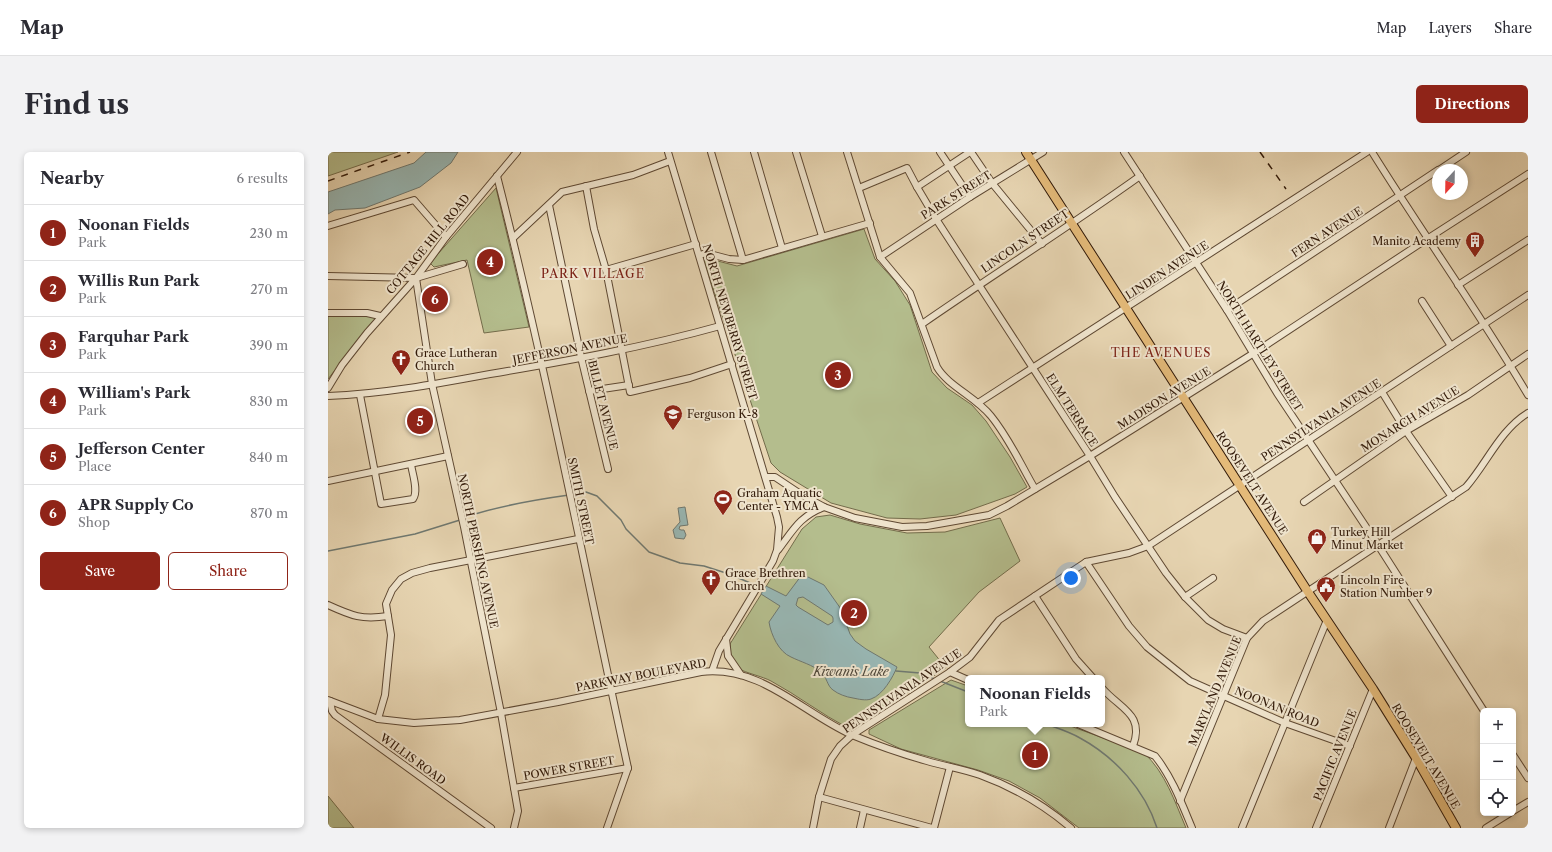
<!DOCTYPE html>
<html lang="en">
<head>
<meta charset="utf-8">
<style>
  :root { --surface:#fff; --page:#f2f2f3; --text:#2b2b33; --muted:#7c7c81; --line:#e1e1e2; --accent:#8f2418 }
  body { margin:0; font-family:"Libre Caslon Text",serif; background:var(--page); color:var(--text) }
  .controls { position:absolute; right:12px; bottom:12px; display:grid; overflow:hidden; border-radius:6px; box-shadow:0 2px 6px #0003 }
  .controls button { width:36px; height:36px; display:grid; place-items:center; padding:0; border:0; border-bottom:1px solid var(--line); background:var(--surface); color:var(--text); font:20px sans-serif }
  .compass { position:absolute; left:1104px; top:12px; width:36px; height:36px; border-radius:50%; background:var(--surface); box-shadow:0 2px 6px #0003; rotate:202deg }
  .you { position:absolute; left:743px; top:426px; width:14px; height:14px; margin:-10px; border:3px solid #fff; border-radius:50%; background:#1a73e8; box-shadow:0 0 0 6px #1a73e833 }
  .badge { display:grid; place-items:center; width:26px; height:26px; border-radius:50%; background:var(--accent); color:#fff; font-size:13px; font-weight:700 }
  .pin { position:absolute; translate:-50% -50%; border:2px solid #fff; box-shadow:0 1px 4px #0006 }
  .popup { position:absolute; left:637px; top:523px; width:140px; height:52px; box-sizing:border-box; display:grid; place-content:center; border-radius:6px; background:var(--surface); filter:drop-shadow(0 1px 3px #0005); font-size:13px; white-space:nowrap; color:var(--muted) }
  .popup b { font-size:15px; color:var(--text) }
  .popup::after { content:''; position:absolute; left:50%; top:100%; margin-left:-8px; border:8px solid transparent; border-top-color:var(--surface) }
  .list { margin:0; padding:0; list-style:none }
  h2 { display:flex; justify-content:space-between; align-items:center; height:52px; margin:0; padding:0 16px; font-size:17px }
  h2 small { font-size:13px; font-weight:400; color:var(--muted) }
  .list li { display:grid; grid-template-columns:26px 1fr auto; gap:12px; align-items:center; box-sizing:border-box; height:56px; padding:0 16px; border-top:1px solid var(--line) }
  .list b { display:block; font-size:15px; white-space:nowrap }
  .list p { margin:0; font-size:13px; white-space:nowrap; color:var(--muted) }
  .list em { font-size:13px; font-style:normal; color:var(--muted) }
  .actions { display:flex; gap:8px; padding:12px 16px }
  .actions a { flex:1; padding:9px 0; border:1px solid var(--accent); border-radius:6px; text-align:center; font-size:14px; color:var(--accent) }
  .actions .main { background:var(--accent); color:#fff }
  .icon { flex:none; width:22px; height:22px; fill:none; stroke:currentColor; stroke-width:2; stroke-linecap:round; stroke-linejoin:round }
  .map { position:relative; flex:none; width:1200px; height:676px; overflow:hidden; border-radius:6px }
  header { display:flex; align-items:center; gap:24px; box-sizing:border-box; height:56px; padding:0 20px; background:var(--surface); border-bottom:1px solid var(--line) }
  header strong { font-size:19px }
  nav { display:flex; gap:22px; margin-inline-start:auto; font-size:14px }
  .intro { display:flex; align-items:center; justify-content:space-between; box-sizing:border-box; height:96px; padding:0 24px }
  h1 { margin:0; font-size:28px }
  .button { padding:10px 18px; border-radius:6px; background:var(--accent); color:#fff; font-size:14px; font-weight:700 }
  main { display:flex; gap:24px; padding:0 24px }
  aside { flex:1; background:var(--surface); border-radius:6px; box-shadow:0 2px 6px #0003 }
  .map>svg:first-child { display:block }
  .green { fill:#b4bd8d; stroke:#736c4b }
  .water { fill:#98b7b4; stroke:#6f7870; fill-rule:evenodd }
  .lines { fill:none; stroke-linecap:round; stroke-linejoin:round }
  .stream { stroke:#6f7870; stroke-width:1.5 }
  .minor-casing { stroke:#5f4933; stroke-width:8 }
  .major-casing { stroke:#321a09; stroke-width:10 }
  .minor { stroke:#efe4cd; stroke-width:6 }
  .major { stroke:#e4ba79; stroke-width:8 }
  .rail { stroke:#321a09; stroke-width:1.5; stroke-dasharray:7 7; stroke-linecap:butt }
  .labels { text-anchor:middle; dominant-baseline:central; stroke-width:4; stroke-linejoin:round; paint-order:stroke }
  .street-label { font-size:11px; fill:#321a09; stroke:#efe4cd }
  .poi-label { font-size:11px; fill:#321a09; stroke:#efe4cd; text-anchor:start }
  .neighbourhood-label { font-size:12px; letter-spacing:1px; fill:#7a1f14; stroke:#efe4cd }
  .water-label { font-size:12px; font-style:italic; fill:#51493c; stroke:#efe4cd }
</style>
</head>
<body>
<header>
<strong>Map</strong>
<nav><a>Map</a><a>Layers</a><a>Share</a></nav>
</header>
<div class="intro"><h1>Find us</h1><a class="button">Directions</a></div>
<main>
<aside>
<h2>Nearby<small>6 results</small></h2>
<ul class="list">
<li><span class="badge">1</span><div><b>Noonan Fields</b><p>Park</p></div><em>230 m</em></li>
<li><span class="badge">2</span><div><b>Willis Run Park</b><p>Park</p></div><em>270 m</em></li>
<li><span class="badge">3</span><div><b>Farquhar Park</b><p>Park</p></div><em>390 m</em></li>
<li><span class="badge">4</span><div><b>William's Park</b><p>Park</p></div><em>830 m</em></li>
<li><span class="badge">5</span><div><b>Jefferson Center</b><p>Place</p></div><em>840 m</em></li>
<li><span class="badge">6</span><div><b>APR Supply Co</b><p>Shop</p></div><em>870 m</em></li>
</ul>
<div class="actions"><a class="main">Save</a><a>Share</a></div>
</aside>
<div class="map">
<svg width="1200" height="676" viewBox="0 0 1200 676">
  <rect width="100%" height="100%" fill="#e7d5b2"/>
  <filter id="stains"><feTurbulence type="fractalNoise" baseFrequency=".005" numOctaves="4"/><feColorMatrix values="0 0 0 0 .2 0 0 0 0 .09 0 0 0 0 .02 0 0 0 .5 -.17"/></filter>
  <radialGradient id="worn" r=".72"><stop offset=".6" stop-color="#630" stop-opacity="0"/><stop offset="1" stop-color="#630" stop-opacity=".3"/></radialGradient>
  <g class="green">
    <path d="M0,0H70L0,24Z"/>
    <path d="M168,36L201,175L156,181L139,108L106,115L102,111Z"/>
    <path d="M536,77L547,107L567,129L582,153L604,220L619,236L644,253L658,269L682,305L699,335L687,342L628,363L592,367L559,366L503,351L452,320L443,311L376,109L378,106L409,114Z"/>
    <path d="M0,160L49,165L0,227Z"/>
    <path d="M502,363L532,372L579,381L617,380L672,366L692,409L651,440L601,495L618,516L534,570L520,576C493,562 469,543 443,529C436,525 415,520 412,517C403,509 402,503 402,492L474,377L488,365Z"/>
    <path d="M623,528L640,534V572H737L816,601C837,620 847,650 858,676H751L712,646L681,629L650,618L573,597L541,582V578Z"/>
    <path d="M0,644L26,676H0Z"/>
  </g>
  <g class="water">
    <path d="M98,0H130L123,11L92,35L37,56L7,58L0,62V40L86,11Z"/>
    <path d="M357,355L360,373L352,374L351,377L353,378H356L358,383L356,387L347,386L345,378L352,370L350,356Z"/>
    <path d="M473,424L480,425L496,433L513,457L522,482L527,489L538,497L569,515C565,525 555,543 543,547C538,549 530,547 525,546C518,545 510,542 505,538C499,534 499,525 493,520C485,513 473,510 463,505C451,500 443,483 441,470L452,454L433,442L438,434L458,444ZM475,445L504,464L505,466V470L500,473L470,455L468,453L470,446Z"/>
  </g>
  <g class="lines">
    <g class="stream">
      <path d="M244,342L258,340L269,344L293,368L298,377L321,400L352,411L376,414L401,422L427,433"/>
      <path d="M135,366C169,354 205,348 241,343"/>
      <path d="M0,399L87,382L132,368"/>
      <path d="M568,519L592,521L607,527"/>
      <path d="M612,529L640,540"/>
      <path d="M718,572C729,576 742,580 752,586C787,605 817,638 829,676"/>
    </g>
    <g class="minor-casing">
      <g id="minor">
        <path d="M340,0L449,365L451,375L449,398L445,409L391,499L384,519"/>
        <path d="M383,0L415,108"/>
        <path d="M426,0L454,96"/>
        <path d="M468,0L494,84"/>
        <path d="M519,0L552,105L582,141L609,215C620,234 648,245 663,264C681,286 693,313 707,337"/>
        <path d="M612,0L642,45"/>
        <path d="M643,0L664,31L714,92"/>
        <path d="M796,0L899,158L949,241L1050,393L1156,559"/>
        <path d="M1044,0C1095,82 1151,160 1200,243"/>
        <path d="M1111,18L1138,0"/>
        <path d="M169,24C219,220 257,419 300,616L279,676"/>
        <path d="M258,34L266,77L278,118L302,240L362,226L404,212"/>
        <path d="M589,35L642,0"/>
        <path d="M531,36L579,16L589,35L608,67L762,304L787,345L838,421L857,445L880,468L895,477L919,486"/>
        <path d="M221,53L253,205L280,317"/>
        <path d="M0,74L86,48L118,85"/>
        <path d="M185,86L234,40L305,23L342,9"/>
        <path d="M372,103L378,101L401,107L415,108L542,71"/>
        <path d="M552,105L642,45L715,0"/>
        <path d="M278,118L368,92"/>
        <path d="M0,124L88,126L135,112"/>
        <path d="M88,126L104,232L136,375L173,561L190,659L186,676"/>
        <path d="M1130,133L1200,88"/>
        <path d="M1094,149L1123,194"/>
        <path d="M899,158L1110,18"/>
        <path d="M0,161H39L52,164"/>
        <path d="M594,172C666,122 741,75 812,24"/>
        <path d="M0,236L14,213L39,181L88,126L118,85L189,0"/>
        <path d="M261,239L301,233"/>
        <path d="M1054,240L1078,279L1124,345"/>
        <path d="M32,243L53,352L85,347C91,339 84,321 83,312"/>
        <path d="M0,244C54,242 108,232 162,222C239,209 317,195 392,174"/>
        <path d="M650,251L1039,0"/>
        <path d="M438,325H447L474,343L496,355L527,366L574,375L599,374L661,363L679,354L762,304L926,201L1099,87L1200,22"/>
        <path d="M0,329L120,304"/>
        <path d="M976,350L1078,279L1140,243L1200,202"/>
        <path d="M450,398C466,377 471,365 496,355"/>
        <path d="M758,410L801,474L819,495L862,529L957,571L1022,594"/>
        <path d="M707,444L748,507L765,526"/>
        <path d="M857,445L885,426"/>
        <path d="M0,453C24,464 34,468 60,464"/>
        <path d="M398,487L400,504L413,523"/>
        <path d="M622,520L640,528"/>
        <path d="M774,536C792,557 817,562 805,594"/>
        <path d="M0,548L50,567L86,571L132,568L230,550L373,520C433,513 473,560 524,583C548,593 574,602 599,609C616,614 634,617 652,623C685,635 716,653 743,676"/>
        <path d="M2,549L4,559L7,563L163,676"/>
        <path d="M50,567L57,543L63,483L58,452L64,438L73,427L84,421L102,416L250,387"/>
        <path d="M750,572L827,604C844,625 854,652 864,676"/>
        <path d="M1185,603L1200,626"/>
        <path d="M186,636L300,616"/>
        <path d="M491,645L604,676"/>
        <path d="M852,649L919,486L935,469L1138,335C1159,311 1172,278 1200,261"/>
        <path d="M1185,659L1200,650"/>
        <path d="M485,676L491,645L503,607L512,594L524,583L622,520L642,505L671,468L758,410L801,401L820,394L1200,143"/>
        <path d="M532,676L536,658"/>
        <path d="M606,676L622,615"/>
        <path d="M914,676L999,468"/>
        <path d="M988,676L1045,537"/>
        <path d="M1061,676L1088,606"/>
        <path d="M1158,676L1182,661"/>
      </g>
    </g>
    <g class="major-casing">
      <path id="major" d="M698,0L980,440L1045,537L1088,606L1128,676"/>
    </g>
    <use href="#minor" class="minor"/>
    <use href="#major" class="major"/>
    <g class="rail">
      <path d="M932,0L958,37"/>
      <path d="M0,29L82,0"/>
    </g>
  </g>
  <defs>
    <g id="building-pin" transform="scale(1)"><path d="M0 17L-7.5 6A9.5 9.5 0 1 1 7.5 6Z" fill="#8f2418" stroke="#efe4cd"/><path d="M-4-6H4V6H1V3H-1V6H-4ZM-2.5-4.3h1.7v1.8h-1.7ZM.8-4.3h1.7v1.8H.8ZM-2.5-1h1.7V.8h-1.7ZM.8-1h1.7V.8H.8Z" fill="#fff"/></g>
    <g id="church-pin" transform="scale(1)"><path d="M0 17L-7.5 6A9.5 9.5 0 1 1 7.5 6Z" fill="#8f2418" stroke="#efe4cd"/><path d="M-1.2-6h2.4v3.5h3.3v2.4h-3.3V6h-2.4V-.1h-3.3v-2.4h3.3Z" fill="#fff"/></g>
    <g id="school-pin" transform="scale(1)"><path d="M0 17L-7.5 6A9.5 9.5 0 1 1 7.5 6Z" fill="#8f2418" stroke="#efe4cd"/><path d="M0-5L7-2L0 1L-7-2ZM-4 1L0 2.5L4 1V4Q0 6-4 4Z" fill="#fff"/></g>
    <g id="stadium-pin" transform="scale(1)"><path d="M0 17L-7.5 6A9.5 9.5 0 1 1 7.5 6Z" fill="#8f2418" stroke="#efe4cd"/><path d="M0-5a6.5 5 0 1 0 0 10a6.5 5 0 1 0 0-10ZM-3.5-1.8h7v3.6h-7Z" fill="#fff"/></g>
    <g id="shop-pin" transform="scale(1)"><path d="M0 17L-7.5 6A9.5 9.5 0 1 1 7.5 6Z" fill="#8f2418" stroke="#efe4cd"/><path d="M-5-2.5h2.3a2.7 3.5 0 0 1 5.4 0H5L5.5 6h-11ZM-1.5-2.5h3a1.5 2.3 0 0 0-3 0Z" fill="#fff"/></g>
    <g id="civic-pin" transform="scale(1)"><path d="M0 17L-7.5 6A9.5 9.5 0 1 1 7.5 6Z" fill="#8f2418" stroke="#efe4cd"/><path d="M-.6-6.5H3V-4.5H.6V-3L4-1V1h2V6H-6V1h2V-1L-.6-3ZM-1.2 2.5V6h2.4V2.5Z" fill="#fff"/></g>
  </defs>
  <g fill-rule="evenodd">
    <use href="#building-pin" x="1147" y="89"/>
    <use href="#church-pin" x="73" y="207"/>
    <use href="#school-pin" x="345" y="262"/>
    <use href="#stadium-pin" x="395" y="347"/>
    <use href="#shop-pin" x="989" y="386"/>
    <use href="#church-pin" x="383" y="427"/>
    <use href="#civic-pin" x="998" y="434"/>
  </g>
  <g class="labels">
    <g class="street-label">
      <text transform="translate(628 43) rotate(-32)">PARK STREET</text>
      <text transform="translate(999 80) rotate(-33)">FERN AVENUE</text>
      <text transform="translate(697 89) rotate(-34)">LINCOLN STREET</text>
      <text transform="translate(100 92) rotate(-51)">COTTAGE HILL ROAD</text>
      <text transform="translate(839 118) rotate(-33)">LINDEN AVENUE</text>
      <text transform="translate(402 170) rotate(73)">NORTH NEWBERRY STREET</text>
      <text transform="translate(932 194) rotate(58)">NORTH HARTLEY STREET</text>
      <text transform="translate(242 197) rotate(-11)">JEFFERSON AVENUE</text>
      <text transform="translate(836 246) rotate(-32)">MADISON AVENUE</text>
      <text transform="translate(275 253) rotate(76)">BILLET AVENUE</text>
      <text transform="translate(744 258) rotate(57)">ELM TERRACE</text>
      <text transform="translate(1082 267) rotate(-32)">MONARCH AVENUE</text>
      <text transform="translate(993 268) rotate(-33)">PENNSYLVANIA AVENUE</text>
      <text transform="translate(924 331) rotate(57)">ROOSEVELT AVENUE</text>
      <text transform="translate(253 349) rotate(78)">SMITH STREET</text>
      <text transform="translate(150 399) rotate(78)">NORTH PERSHING AVENUE</text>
      <text transform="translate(313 523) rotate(-11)">PARKWAY BOULEVARD</text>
      <text transform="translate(574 539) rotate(-34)">PENNSYLVANIA AVENUE</text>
      <text transform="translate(887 539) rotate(-67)">MARYLAND AVENUE</text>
      <text transform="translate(949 555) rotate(22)">NOONAN ROAD</text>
      <text transform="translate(1007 603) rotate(-68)">PACIFIC AVENUE</text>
      <text transform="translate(1098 604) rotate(59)">ROOSEVELT AVENUE</text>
      <text transform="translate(85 607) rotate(36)">WILLIS ROAD</text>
      <text transform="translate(241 616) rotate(-10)">POWER STREET</text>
    </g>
    <g class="poi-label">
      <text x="1133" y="89" text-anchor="end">Manito Academy</text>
      <text x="87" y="201">Grace Lutheran<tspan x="87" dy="13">Church</tspan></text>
      <text x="359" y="262">Ferguson K-8</text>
      <text x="409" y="341">Graham Aquatic<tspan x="409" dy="13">Center - YMCA</tspan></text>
      <text x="1003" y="380">Turkey Hill<tspan x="1003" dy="13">Minut Market</tspan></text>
      <text x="397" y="421">Grace Brethren<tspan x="397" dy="13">Church</tspan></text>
      <text x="1012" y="428">Lincoln Fire<tspan x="1012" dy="13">Station Number 9</tspan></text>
    </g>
    <g class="neighbourhood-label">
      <text x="265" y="121">PARK VILLAGE</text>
      <text x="833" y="200">THE AVENUES</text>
    </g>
    <g class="water-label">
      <text x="523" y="519">Kiwanis Lake</text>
    </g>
  </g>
  <rect width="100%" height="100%" filter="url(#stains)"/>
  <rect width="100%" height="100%" fill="url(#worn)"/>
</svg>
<div class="controls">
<button>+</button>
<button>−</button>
<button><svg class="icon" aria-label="locate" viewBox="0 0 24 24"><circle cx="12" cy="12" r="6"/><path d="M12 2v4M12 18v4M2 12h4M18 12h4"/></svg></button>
</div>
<svg class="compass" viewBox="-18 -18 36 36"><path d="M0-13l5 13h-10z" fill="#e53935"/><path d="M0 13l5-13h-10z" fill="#7c7c81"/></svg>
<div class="you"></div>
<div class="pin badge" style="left:707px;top:603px">1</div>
<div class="popup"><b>Noonan Fields</b>Park</div>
<div class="pin badge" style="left:526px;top:461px">2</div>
<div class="pin badge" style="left:510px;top:223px">3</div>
<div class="pin badge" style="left:162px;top:110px">4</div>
<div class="pin badge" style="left:92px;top:269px">5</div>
<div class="pin badge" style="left:107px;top:147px">6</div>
</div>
</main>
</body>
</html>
